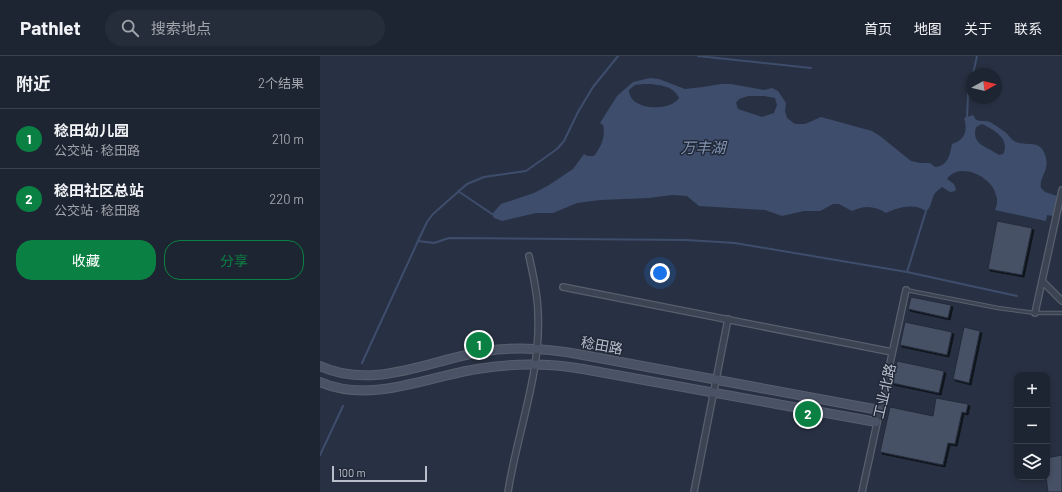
<!DOCTYPE html>
<html lang="zh">
<head>
<meta charset="utf-8">
<style>
  :root { --surface:#1e2532; --page:#262d3a; --text:#f1f3f6; --muted:#a1a5ac; --line:#3c424d; --accent:#0b8043 }
  body { margin:0; font-family:Barlow,"Noto Sans SC",sans-serif; background:var(--page); color:var(--text) }
  .controls { position:absolute; right:12px; bottom:12px; display:grid; overflow:hidden; border-radius:8px; box-shadow:0 2px 6px #0003 }
  .controls button { width:36px; height:36px; display:grid; place-items:center; padding:0; border:0; border-bottom:1px solid var(--line); background:var(--surface); color:var(--text); font:20px sans-serif }
  .compass { position:absolute; left:646px; top:12px; width:36px; height:36px; border-radius:50%; background:var(--surface); box-shadow:0 2px 6px #0003; rotate:82deg }
  .scale { position:absolute; left:12px; bottom:10px; width:95px; box-sizing:border-box; padding-left:4px; border:2px solid #babfcc; border-top:0; font-size:11px; line-height:14px; white-space:nowrap; color:#babfcc; -webkit-text-stroke:3px #212938; paint-order:stroke }
  .you { position:absolute; left:340px; top:217px; width:14px; height:14px; margin:-10px; border:3px solid #fff; border-radius:50%; background:#1a73e8; box-shadow:0 0 0 6px #1a73e833 }
  .badge { display:grid; place-items:center; width:26px; height:26px; border-radius:50%; background:var(--accent); color:#fff; font-size:13px; font-weight:700 }
  .pin { position:absolute; translate:-50% -50%; border:2px solid #fff; box-shadow:0 1px 4px #0006 }
  .list { margin:0; padding:0; list-style:none }
  h2 { display:flex; justify-content:space-between; align-items:center; height:52px; margin:0; padding:0 16px; font-size:17px }
  h2 small { font-size:13px; font-weight:400; color:var(--muted) }
  .list li { display:grid; grid-template-columns:26px 1fr auto; gap:12px; align-items:center; box-sizing:border-box; height:60px; padding:0 16px; border-top:1px solid var(--line) }
  .list b { display:block; font-size:15px; white-space:nowrap }
  .list p { margin:0; font-size:13px; white-space:nowrap; color:var(--muted) }
  .list em { font-size:13px; font-style:normal; color:var(--muted) }
  .actions { display:flex; gap:8px; padding:12px 16px }
  .actions a { flex:1; padding:9px 0; border:1px solid var(--accent); border-radius:16px; text-align:center; font-size:14px; color:var(--accent) }
  .actions .main { background:var(--accent); color:#fff }
  .icon { flex:none; width:22px; height:22px; fill:none; stroke:currentColor; stroke-width:2; stroke-linecap:round; stroke-linejoin:round }
  .map { position:relative; flex:none; width:742px; height:436px; overflow:hidden }
  header { display:flex; align-items:center; gap:24px; box-sizing:border-box; height:56px; padding:0 20px; background:var(--surface); border-bottom:1px solid var(--line) }
  header strong { font-size:19px }
  nav { display:flex; gap:22px; margin-inline-start:auto; font-size:14px }
  .search { width:280px; height:36px; background:var(--page); display:flex; align-items:center; gap:10px; box-sizing:border-box; padding:0 14px; border-radius:22px; color:var(--muted); font-size:15px }
  main { display:flex }
  aside { flex:1; background:var(--surface) }
  .map>svg:first-child { display:block }
  .water { fill:#3e4d6c; fill-rule:evenodd }
  .lines { fill:none; stroke-linecap:round; stroke-linejoin:round }
  .stream { stroke:#3e4d6c; stroke-width:2 }
  .building { fill:#475165; stroke:#232b3a; filter:url(#shadow) }
  .lane-casing { stroke:#585f6d; stroke-width:4.5 }
  .street-casing { stroke:#585f6d; stroke-width:8 }
  .secondary-casing { stroke:#585f6d; stroke-width:10 }
  .lane { stroke:#3c4453; stroke-width:2.5 }
  .street { stroke:#3c4453; stroke-width:5.5 }
  .secondary { stroke:#4a5266; stroke-width:8 }
  .labels { text-anchor:middle; dominant-baseline:central; stroke-width:3; stroke-linejoin:round; paint-order:stroke }
  .street-label { font-size:14px; fill:#babfcc; stroke:#212938 }
  .water-label { font-size:15px; font-style:italic; fill:#8293b2; stroke:#212938 }
</style>
</head>
<body>
<header>
<strong>Pathlet</strong>
<div class="search"><svg class="icon" aria-label="search" viewBox="0 0 24 24"><circle cx="10" cy="10" r="6"/><path d="M15 15l6 6"/></svg>搜索地点</div>
<nav><a>首页</a><a>地图</a><a>关于</a><a>联系</a></nav>
</header>
<main>
<aside>
<h2>附近<small>2个结果</small></h2>
<ul class="list">
<li><span class="badge">1</span><div><b>稔田幼儿园</b><p>公交站 · 稔田路</p></div><em>210 m</em></li>
<li><span class="badge">2</span><div><b>稔田社区总站</b><p>公交站 · 稔田路</p></div><em>220 m</em></li>
</ul>
<div class="actions"><a class="main">收藏</a><a>分享</a></div>
</aside>
<div class="map">
<svg width="742" height="436" viewBox="0 0 742 436">
  <defs>
    <filter id="shadow"><feDropShadow dx="2" dy="2" stdDeviation="0" flood-color="#0009"/></filter>
  </defs>
  <rect width="100%" height="100%" fill="#283143"/>
  <path class="water" d="M330,22L339,23L365,33L383,31L401,28H411L444,34L452,32L458,35L466,47L465,55L467,62L475,68H485L501,61L552,75L560,80L591,105L600,107H610L615,111C628,110 630,99 632,88C645,84 648,74 644,62L653,59L656,64C660,65 662,65 666,65C672,66 679,72 685,76C689,79 691,84 696,86C709,91 721,82 726,102C729,116 719,121 721,132L725,136L737,140L733,160L727,159L726,165L675,154C677,149 678,144 676,139C672,120 639,105 627,123L634,128L636,133L635,135L630,136L622,131C618,134 615,136 613,141C611,146 611,152 606,155C594,147 579,151 566,157C554,150 545,149 532,155L519,148H513L500,155H484L462,160L445,154L379,150L367,140L352,139L329,142L280,144L257,147L233,157H216L182,165L174,162L172,158L181,148L214,137L229,129L253,113L264,98L267,100H274C281,91 286,80 283,69L280,67L297,40L313,26ZM323,28C335,28 354,29 359,42C350,56 309,55 309,34L315,29ZM428,40H444L455,42L457,49L454,57L442,61L418,53L416,47L419,43ZM662,68C673,73 691,83 683,98L679,99C667,90 651,89 656,71Z"/>
  <g class="lines">
    <g class="stream">
      <path d="M378,0L491,12"/>
      <path d="M653,18L657,0"/>
      <path d="M647,61L648,39L652,22"/>
      <path d="M138,135L172,158"/>
      <path d="M98,185L114,187L129,182L367,184L415,187L587,216L697,240"/>
      <path d="M587,216L606,155"/>
      <path d="M42,307L98,185L107,166L113,158L147,128L164,121L206,115L237,93L244,85L258,56L273,31L298,0"/>
      <path d="M0,399L23,350"/>
    </g>
  </g>
  <g class="building">
    <path d="M677,165L712,172L702,219L668,213Z"/>
    <path d="M591,241L631,249L628,262L588,253Z"/>
    <path d="M585,266L632,276L627,299L580,289Z"/>
    <path d="M644,271L660,275L649,327L633,323Z"/>
    <path d="M577,305L624,315L619,337L572,327Z"/>
    <path d="M616,342L648,348L646,357L642,356L635,388L628,387L623,409L560,396L570,351L613,360Z"/>
    <path d="M742,399V436H728L726,421H727V402Z"/>
  </g>
  <g class="lines">
    <g class="lane-casing">
      <path id="lane" d="M586,234L678,252L715,257H742"/>
    </g>
    <g class="street-casing">
      <g id="street">
        <path d="M722,225L742,245"/>
        <path d="M243,231L572,296"/>
        <path d="M715,257L742,134"/>
        <path d="M188,436C197,377 221,318 218,258C218,238 213,219 209,200"/>
        <path d="M374,436L408,263"/>
        <path d="M542,436L586,234"/>
      </g>
    </g>
    <g class="secondary-casing">
      <g id="secondary">
        <path d="M0,310C54,335 112,303 166,295C198,290 231,293 263,299L559,354"/>
        <path d="M0,326C51,348 106,321 157,313C193,307 227,307 263,313L556,366"/>
      </g>
    </g>
    <use href="#lane" class="lane"/>
    <use href="#street" class="street"/>
    <use href="#secondary" class="secondary"/>
  </g>
  <g class="labels">
    <g class="street-label">
      <text transform="translate(282 289) rotate(10)">稔田路</text>
      <text transform="translate(564 335) rotate(-77)">工业北路</text>
    </g>
    <g class="water-label">
      <text x="383" y="91">万丰湖</text>
    </g>
  </g>
</svg>
<div class="controls">
<button>+</button>
<button>−</button>
<button><svg class="icon" aria-label="layers" viewBox="0 0 24 24"><path d="M12 4l9 5-9 5-9-5zM3 14l9 5 9-5"/></svg></button>
</div>
<svg class="compass" viewBox="-18 -18 36 36"><path d="M0-13l5 13h-10z" fill="#e53935"/><path d="M0 13l5-13h-10z" fill="#a1a5ac"/></svg>
<div class="scale">100 m</div>
<div class="you"></div>
<div class="pin badge" style="left:159px;top:289px">1</div>
<div class="pin badge" style="left:488px;top:358px">2</div>
</div>
</main>
</body>
</html>
